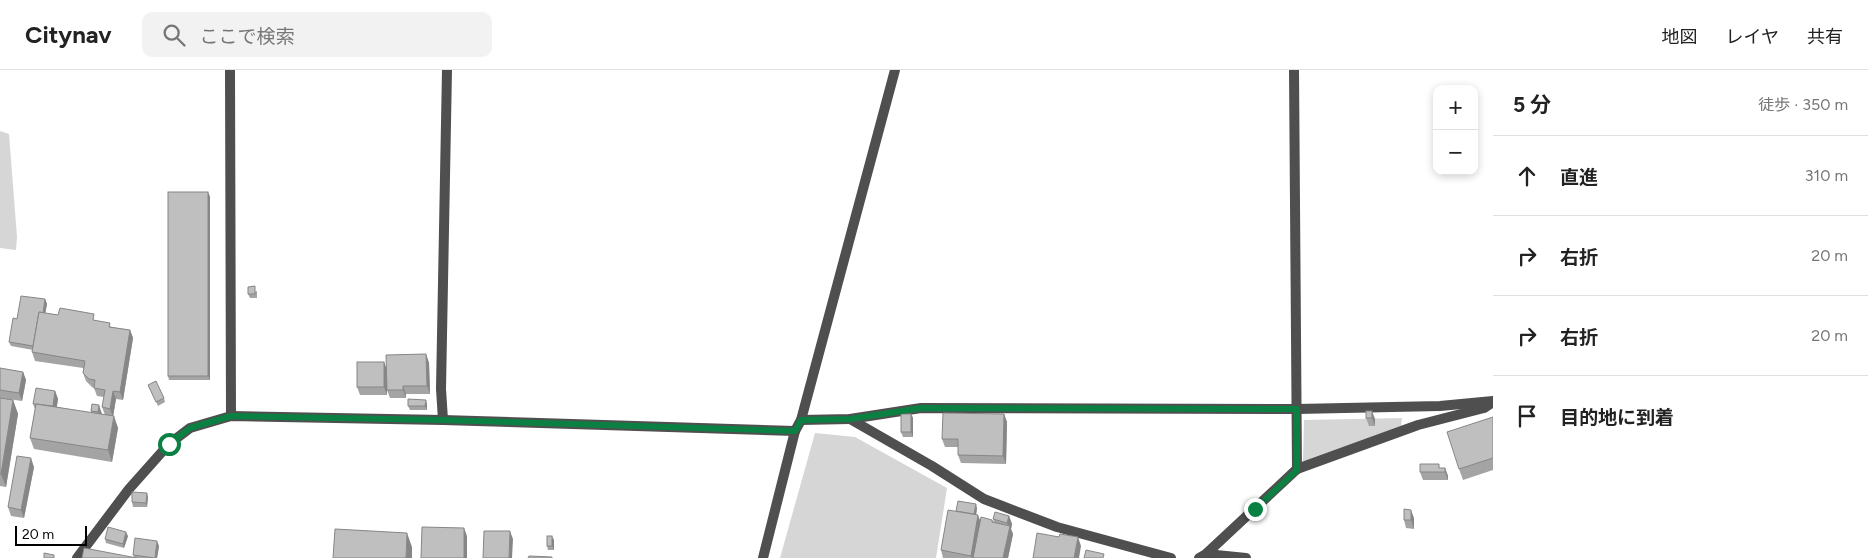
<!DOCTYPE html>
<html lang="ja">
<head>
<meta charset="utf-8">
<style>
  :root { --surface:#fff; --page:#f2f2f2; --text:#222; --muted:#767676; --line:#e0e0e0 }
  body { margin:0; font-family:Figtree,"Noto Sans JP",sans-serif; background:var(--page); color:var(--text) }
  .controls { position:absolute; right:15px; top:15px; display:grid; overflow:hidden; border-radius:10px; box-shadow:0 2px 8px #0003 }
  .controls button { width:45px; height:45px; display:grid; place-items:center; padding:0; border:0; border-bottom:1px solid var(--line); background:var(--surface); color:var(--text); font:25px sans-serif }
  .scale { position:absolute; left:15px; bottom:12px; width:72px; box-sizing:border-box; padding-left:5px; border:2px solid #000; border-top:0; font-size:14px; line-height:18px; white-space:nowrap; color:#000; -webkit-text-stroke:4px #fff; paint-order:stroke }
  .stop { position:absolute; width:15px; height:15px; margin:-11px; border:4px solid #0b8043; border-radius:50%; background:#fff }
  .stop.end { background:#0b8043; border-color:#fff; box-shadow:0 1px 5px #0008 }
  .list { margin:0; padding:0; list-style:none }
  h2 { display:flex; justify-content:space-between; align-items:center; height:65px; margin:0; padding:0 20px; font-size:21px }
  h2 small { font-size:16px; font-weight:400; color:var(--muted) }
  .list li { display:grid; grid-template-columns:32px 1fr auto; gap:15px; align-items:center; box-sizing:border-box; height:80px; padding:0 20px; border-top:1px solid var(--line) }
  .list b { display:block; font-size:19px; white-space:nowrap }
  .list em { font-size:16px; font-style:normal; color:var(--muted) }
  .icon { flex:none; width:28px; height:28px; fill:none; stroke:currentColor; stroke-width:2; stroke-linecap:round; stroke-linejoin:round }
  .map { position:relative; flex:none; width:1493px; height:488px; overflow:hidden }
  header { display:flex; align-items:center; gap:30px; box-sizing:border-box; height:70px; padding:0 25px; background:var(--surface); border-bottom:1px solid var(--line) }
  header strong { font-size:24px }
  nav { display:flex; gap:28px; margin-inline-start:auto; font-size:18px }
  .search { width:350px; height:45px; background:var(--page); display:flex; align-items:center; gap:12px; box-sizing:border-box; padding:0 18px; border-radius:10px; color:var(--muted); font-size:19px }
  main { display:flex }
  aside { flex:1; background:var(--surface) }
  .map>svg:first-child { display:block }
  .green { fill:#d6d6d6 }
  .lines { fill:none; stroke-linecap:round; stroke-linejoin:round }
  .street { stroke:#4f4f4f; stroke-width:10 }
  .wall { fill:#a4a4a4 }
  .shaded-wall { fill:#868686 }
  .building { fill:#bfbfbf; stroke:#868686 }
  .route { stroke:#0b8043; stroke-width:6 }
</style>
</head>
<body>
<header>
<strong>Citynav</strong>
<div class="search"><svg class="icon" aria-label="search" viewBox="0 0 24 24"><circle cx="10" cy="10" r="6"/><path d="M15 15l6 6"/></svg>ここで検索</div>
<nav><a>地図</a><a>レイヤ</a><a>共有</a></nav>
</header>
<main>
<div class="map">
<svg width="1493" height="488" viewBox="0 0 1493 488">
  <rect width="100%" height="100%" fill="#fff"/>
  <g class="green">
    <path d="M0,61L9,64L17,167L16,180L0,178Z"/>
    <path d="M1402,348L1401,356L1303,393L1304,350Z"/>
    <path d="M815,363L855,367L947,418L936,488H780Z"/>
  </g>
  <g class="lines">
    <g class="street">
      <path d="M230,0L231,346"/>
      <path d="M850,349L932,396L984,429L1057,457L1171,488"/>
      <path d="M443,350L441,319L447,0"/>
      <path d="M801,350L850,349L921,338L1297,339L1440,336L1493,331"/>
      <path d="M1297,399L1418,355L1484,338L1490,334"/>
      <path d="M1206,484L1246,488"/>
      <path d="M77,488L129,419L169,374L190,358L231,346L443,350L795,361"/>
      <path d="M763,488L795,361L801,350L895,0"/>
      <path d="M1199,488L1206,484L1297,399L1294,0"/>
    </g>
  </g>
  <g class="wall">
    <path d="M208,122L210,127V310H169L168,306Z"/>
    <path d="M257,221V228H250L248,224Z"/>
    <path d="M45,229L47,234L45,243L96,251L112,257L130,260L133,268L123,330L116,329L113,346L118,358L112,392L34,379L30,368L35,339L33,334L55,321L58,329L57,337L91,343V341L92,334L102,344L105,345L102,337L104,327L97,326L94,318L92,317L86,311L83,303V298L35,291L32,282L33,280L11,276L9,272L17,249Z"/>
    <path d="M426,284L429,293L430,324H406V328H390L387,320V317V325H360L357,317L384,292L387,300Z"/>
    <path d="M0,298L23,302L26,310L22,331L0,328Z"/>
    <path d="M148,315L164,328L165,332L158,336Z"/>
    <path d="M0,328L13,330L18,344L6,417L0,416Z"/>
    <path d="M427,334V340H410L408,336Z"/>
    <path d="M1366,341L1375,349V356H1369L1366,348Z"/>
    <path d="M911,344L913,348V367H903L901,362Z"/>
    <path d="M1004,344L1007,352L1006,394L961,393L958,385V377H945L942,369Z"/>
    <path d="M1493,347V400L1463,410L1459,399Z"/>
    <path d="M34,397L24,448L11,446L8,437Z"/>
    <path d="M1440,398H1445L1448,406V410H1423L1420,402Z"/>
    <path d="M148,427L147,437H133L132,432Z"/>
    <path d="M977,438L976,445L980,450H992L994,452L993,449L1009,446L1012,454L1011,459L1013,464L1008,488H943L941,480Z"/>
    <path d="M1414,448V459L1406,458L1404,450Z"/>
    <path d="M128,466L124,478L106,473L105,469Z"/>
    <path d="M554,470V480H548L547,476Z"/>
    <path d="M159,476L157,488H82L134,487L133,485Z"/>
  </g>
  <g class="shaded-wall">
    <path d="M208,122L210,127V310L208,306Z"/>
    <path d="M45,229L47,234L44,250L43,246Z"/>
    <path d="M130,260L133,268L123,330L120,322Z"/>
    <path d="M426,284L429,293L430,324L427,316Z"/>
    <path d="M384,292L387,300V325L384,317Z"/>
    <path d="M23,302L26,310L22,331L19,323Z"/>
    <path d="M403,316L406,324V328L403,320Z"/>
    <path d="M55,321L58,329L55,345L52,337Z"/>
    <path d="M113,321L116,329L113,347L110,339Z"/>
    <path d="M13,330L18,344L6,417L1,404Z"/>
    <path d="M426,330L427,334V340L425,336Z"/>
    <path d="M99,335L102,344L101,350L98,342Z"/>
    <path d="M1372,341L1375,349V356L1372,348Z"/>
    <path d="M911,344L913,348V367L911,362Z"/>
    <path d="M1004,344L1007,352L1006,394L1003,386Z"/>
    <path d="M114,346L118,358L112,392L108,380Z"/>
    <path d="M31,388L34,397L24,448L21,440Z"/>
    <path d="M1445,398L1448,406V410L1445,402Z"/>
    <path d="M147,423L148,427L147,437L146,433Z"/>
    <path d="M976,434L977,438L975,452L973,448Z"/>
    <path d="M1411,440L1414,448V459L1411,450Z"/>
    <path d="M978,445L981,453L975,488H972L971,486Z"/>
    <path d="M1009,446L1012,454L1011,459L1013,464L1008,488H1003L1009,459L1007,453Z"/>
    <path d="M464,458L467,466V488H464Z"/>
    <path d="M510,461L513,469L512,488H509Z"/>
    <path d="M126,462L128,466L124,478L123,474Z"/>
    <path d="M407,463L412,477V488H406Z"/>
    <path d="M552,466L554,470V480L552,476Z"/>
    <path d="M1078,467L1081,476L1079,488H1074Z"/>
    <path d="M157,471L159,476L157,488H155Z"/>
  </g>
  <g class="building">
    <rect x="168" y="122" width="40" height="184"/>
    <path d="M255,216V224H248V217Z"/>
    <path d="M21,226L45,229L43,243L39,242L33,276L9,272L13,248L17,249Z"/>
    <path d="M60,238L94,244L93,250L110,253L109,257L130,260L120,322L113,321L110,339L102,337L105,320L94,318L95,310L89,309L83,303L85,291L32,282L39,242L58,245Z"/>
    <path d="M426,284L427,316H403V320H387L386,285Z"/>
    <rect x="357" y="292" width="27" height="25"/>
    <path d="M0,298L23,302L19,323L0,320Z"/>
    <path d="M156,311L164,328L156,332L148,315Z"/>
    <path d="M36,318L55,321L53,336L36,334H33Z"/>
    <path d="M0,328L13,330L1,404H0Z"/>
    <path d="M408,329L426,330L425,336H408Z"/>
    <path d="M36,334L114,346L108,380L30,368Z"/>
    <path d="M92,334L99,335L98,342L91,341Z"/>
    <rect x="1366" y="341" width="6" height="7"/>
    <path d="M943,343L1004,344L1003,386L958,385V369H942Z"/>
    <rect x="901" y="344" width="10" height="18"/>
    <path d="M1493,347V388L1459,399L1447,362Z"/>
    <path d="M17,386L31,388L21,440L8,437Z"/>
    <path d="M1420,394H1439V398H1445V402H1420Z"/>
    <path d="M132,422L147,423L146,433L132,432Z"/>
    <path d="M958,431L976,434L974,444L956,441Z"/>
    <path d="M1404,439L1411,440V450H1404Z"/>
    <path d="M948,440L978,445L971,486L941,480Z"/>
    <path d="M995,442L1009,446L1007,453L993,449Z"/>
    <path d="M981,447L992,450V452L1010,456L1003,488H973Z"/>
    <path d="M108,457L126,462L123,474L105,469Z"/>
    <path d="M422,457L464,458V488H421Z"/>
    <path d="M335,459L407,463L406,488H333Z"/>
    <path d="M484,461H510L509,488H483Z"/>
    <path d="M1037,463L1059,467L1060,464L1078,467L1074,488H1033Z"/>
    <rect x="547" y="466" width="5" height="10"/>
    <path d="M135,468L157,471L155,488L133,485Z"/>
    <path d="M84,478L137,488H82Z"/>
    <path d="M1086,480L1104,484L1103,488H1084Z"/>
    <path d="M44,483L54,485V488H44Z"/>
    <path d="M529,486L552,487V488H528Z"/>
  </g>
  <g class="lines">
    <path class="route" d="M169,374L190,358L231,346L443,350L795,361L801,350L850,349L921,338L1297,339V400L1255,439"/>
  </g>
</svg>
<div class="controls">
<button>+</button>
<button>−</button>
</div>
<div class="scale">20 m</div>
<div class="stop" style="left:169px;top:374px"></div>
<div class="stop end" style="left:1255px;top:439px"></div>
</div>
<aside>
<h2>5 分<small>徒歩 · 350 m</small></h2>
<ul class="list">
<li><svg class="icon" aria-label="ahead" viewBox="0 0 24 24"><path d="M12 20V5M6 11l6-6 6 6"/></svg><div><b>直進</b></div><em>310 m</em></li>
<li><svg class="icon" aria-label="right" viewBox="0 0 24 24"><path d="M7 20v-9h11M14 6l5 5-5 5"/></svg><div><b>右折</b></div><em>20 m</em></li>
<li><svg class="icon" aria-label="right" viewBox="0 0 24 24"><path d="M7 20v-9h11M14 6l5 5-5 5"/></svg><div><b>右折</b></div><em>20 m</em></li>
<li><svg class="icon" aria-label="arrive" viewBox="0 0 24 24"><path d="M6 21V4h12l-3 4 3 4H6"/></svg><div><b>目的地に到着</b></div></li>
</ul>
</aside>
</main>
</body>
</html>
